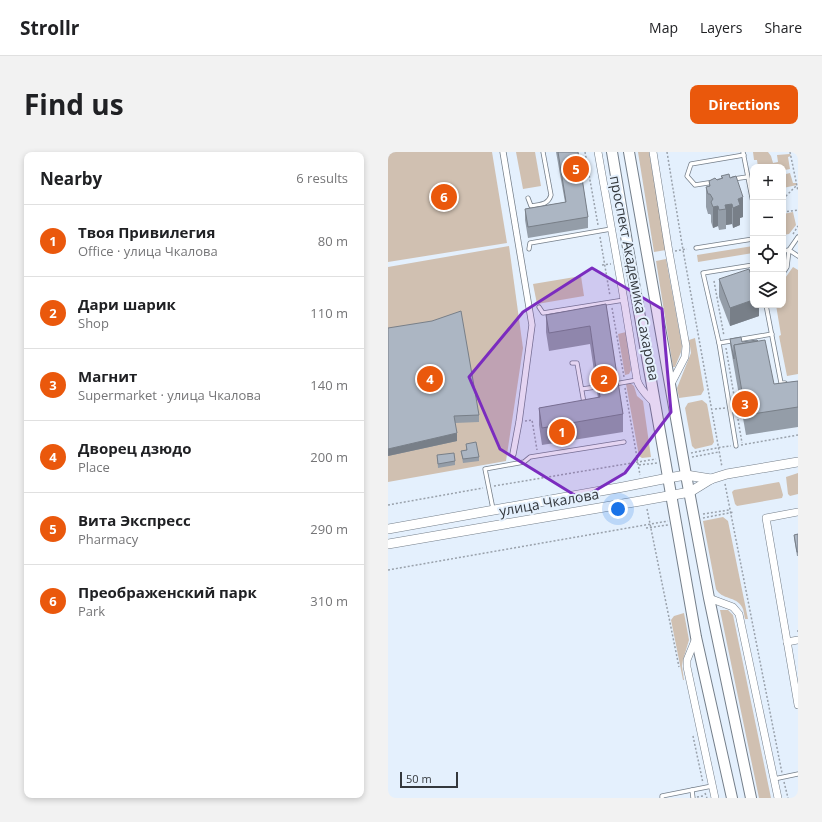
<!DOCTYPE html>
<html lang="en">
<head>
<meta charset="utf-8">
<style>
  :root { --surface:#fff; --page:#f2f2f2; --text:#202124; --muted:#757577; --line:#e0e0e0; --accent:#ea580c }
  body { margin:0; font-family:"Open Sans",sans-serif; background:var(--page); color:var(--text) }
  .controls { position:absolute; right:12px; top:12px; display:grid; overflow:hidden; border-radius:8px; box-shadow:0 2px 6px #0003 }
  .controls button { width:36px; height:36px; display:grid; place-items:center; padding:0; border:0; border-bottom:1px solid var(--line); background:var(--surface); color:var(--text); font:20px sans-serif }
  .scale { position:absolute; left:12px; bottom:10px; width:58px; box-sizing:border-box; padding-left:4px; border:2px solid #34383d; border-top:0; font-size:11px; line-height:14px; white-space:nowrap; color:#34383d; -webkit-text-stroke:3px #e4f0fd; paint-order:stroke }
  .you { position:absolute; left:230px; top:357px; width:14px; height:14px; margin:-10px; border:3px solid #fff; border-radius:50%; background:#1a73e8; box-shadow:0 0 0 6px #1a73e833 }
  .badge { display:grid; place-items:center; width:26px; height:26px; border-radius:50%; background:var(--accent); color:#fff; font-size:13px; font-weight:700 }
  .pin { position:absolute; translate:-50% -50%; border:2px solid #fff; box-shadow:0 1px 4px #0006 }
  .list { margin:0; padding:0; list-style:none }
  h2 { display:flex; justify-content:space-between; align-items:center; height:52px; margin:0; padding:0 16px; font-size:17px }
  h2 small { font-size:13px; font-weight:400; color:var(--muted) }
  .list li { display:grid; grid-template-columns:26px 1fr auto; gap:12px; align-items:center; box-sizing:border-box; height:72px; padding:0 16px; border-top:1px solid var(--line) }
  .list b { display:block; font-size:15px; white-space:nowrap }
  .list p { margin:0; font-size:13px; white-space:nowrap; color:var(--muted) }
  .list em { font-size:13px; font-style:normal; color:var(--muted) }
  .icon { flex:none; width:22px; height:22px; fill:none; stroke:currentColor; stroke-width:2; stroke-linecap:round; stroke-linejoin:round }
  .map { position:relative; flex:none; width:410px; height:646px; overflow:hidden; border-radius:8px }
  header { display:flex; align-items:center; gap:24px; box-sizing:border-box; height:56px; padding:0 20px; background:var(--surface); border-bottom:1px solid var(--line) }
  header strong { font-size:19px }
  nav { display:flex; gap:22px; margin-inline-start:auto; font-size:14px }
  .intro { display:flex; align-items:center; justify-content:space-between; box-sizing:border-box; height:96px; padding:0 24px }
  h1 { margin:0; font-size:28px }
  .button { padding:10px 18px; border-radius:8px; background:var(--accent); color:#fff; font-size:14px; font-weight:700 }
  main { display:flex; gap:24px; padding:0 24px }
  aside { flex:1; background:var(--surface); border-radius:8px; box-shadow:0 2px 6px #0003 }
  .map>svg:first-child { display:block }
  .green { fill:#d0c0b1 }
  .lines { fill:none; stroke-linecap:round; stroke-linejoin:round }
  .service-casing { stroke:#757f8a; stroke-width:5 }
  .pedestrian-casing { stroke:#757f8a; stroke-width:7 }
  .minor-casing { stroke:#757f8a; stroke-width:8 }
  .tertiary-casing { stroke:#757f8a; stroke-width:10 }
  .secondary-casing { stroke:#757f8a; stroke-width:12 }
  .path { stroke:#99a1ab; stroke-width:1.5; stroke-dasharray:2 2; stroke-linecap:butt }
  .service { stroke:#fff; stroke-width:3.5 }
  .pedestrian { stroke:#fff; stroke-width:5.5 }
  .minor { stroke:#fff; stroke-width:7 }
  .tertiary { stroke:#fff; stroke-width:9 }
  .secondary { stroke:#fff; stroke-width:10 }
  .wall { fill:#949da8 }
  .shaded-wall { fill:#787f88 }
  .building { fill:#acb6c3; stroke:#787f88 }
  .marked { fill:#7b2cbf; fill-opacity:0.2; stroke:#7b2cbf; stroke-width:3; stroke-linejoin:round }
  .labels { text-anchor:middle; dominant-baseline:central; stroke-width:4; stroke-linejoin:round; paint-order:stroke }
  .street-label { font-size:14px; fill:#34383d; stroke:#e4f0fd }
</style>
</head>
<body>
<header>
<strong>Strollr</strong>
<nav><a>Map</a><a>Layers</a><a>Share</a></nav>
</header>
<div class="intro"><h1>Find us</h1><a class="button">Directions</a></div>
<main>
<aside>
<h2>Nearby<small>6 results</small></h2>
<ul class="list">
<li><span class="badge">1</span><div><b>Твоя Привилегия</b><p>Office · улица Чкалова</p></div><em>80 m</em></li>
<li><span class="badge">2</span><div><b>Дари шарик</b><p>Shop</p></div><em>110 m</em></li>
<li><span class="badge">3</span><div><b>Магнит</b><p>Supermarket · улица Чкалова</p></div><em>140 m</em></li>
<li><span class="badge">4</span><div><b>Дворец дзюдо</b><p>Place</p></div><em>200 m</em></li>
<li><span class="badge">5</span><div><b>Вита Экспресс</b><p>Pharmacy</p></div><em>290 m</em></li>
<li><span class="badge">6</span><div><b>Преображенский парк</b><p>Park</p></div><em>310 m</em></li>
</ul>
</aside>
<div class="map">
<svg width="410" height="646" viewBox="0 0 410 646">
  <rect width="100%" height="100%" fill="#e4f0fd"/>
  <g class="green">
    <path d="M0,0H104L119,91L0,110Z"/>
    <path d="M128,0H147L153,34L135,37Z"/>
    <path d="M250,0H261L278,98L266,100Z"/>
    <path d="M365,0H380L383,4L385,11L390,10L389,3L402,2L403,4L400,5L402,17L397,18L398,22L402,21L405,31H409V33L395,36V23H397L396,19H395V15H392L391,14L386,15H370L369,8H366Z"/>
    <path d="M405,60L408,73L401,82L395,83V62Z"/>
    <path d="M121,94L135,196L118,309L0,330V115Z"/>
    <path d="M365,94V101L310,110L309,103Z"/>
    <path d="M278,107L294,194L293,200L287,215H285L268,109Z"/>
    <path d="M405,115L410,118V222L399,224L391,184L393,183L388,153H395V129Z"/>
    <path d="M193,124L196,144L149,152L145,132Z"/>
    <path d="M238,180L243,218L241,222L237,223L230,182Z"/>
    <path d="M307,186L316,238L313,243L291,246L289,236L303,201L301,188Z"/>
    <path d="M242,231L246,234L249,244L255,249L263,305L254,306L251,304L238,232Z"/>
    <path d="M314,248L319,252L326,290L324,293L307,297L304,294L297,256L300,251Z"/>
    <path d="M410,321V342L402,344L400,342L398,325Z"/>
    <path d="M391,330L392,332L395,343L394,346L349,354L347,352L344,340L346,338Z"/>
    <path d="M335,365L340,369L360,467H357C356,463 356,458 354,455C348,444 334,448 328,437L315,369Z"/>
    <path d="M332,458H340L345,463L383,646H371Z"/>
    <path d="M296,461L301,488L295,508L294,514L296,528H295L283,468L286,464Z"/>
  </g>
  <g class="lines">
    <g class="service-casing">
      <g id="service">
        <path d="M355,0L365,51"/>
        <path d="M345,27L359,25"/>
        <path d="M326,30L307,33L299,24L303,12L356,3"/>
        <path d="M140,46L143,54C153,52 160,53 163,43L155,0"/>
        <path d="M410,85L401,98L410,104"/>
        <path d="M308,96L365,87"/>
        <path d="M141,97L142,91L223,77"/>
        <path d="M395,99L401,98L399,115L395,121"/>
        <path d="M378,153L393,231H397"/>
        <path d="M151,155L155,161L236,148"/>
        <path d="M331,191L384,182"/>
        <path d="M184,211H189L196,251L195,252"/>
        <path d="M227,232L249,228"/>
        <path d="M194,237L208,235"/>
        <path d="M348,294L331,191L315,121L365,113"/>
        <path d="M105,357L97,317L136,310L142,305L236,290"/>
        <path d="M386,627L410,622"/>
        <path d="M304,638L305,646"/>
        <path d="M274,646V644L324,634"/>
      </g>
    </g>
    <g class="pedestrian-casing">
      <path id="pedestrian" d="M115,0L144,173L131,270L125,302"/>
    </g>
    <g class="minor-casing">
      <g id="minor">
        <path d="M210,0L236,148L249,228C252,238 260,244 267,252"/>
        <path d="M265,0L281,100L298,194L297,205L283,232"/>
        <path d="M410,360L378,366L410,553"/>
        <path d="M321,446L345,455L351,462L390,646"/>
        <path d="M308,486L299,508V515L327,646"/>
        <path d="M399,490L410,488"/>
      </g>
    </g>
    <g class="tertiary-casing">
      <g id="tertiary">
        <path d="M0,377L235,335L280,326L298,323L323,327"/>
        <path d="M0,392L252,349L302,340L323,327L339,322L410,310"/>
      </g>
    </g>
    <g class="secondary-casing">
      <g id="secondary">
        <path d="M224,0L242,108L308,485L344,646"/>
        <path d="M241,0L298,323L321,446L363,646"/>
      </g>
    </g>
    <g class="path">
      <path d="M197,0L210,73"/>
      <path d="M279,0L295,98L334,315"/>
      <path d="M402,0L410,39"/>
      <path d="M395,47L409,33"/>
      <path d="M395,60L410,58"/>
      <path d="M362,66H365"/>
      <path d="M405,82L410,74"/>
      <path d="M212,85L222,144"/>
      <path d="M287,99L299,97"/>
      <path d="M214,113L223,112"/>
      <path d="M326,129L336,184"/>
      <path d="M224,156L236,225"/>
      <path d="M338,196L354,291"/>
      <path d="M237,236L252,323"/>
      <path d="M327,257L337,256"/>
      <path d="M137,269L144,268L149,298"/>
      <path d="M353,293L410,283"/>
      <path d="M303,301L334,295L343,294"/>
      <path d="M304,305L331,300"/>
      <path d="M251,313L269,311"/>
      <path d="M337,332L394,621"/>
      <path d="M106,334L268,307"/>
      <path d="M0,353L95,336"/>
      <path d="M259,357L291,515"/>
      <path d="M315,362L341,358"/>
      <path d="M315,366L346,360"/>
      <path d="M258,376L280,373"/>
      <path d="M0,418L280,369"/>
      <path d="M410,478V480"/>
      <path d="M305,584L315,631"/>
      <path d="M396,630L400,646"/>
      <path d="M317,641L319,646"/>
      <path d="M309,645L315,644"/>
    </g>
    <use href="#service" class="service"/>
    <use href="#pedestrian" class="pedestrian"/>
    <use href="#minor" class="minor"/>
    <use href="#tertiary" class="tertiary"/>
    <use href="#secondary" class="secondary"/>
  </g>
  <g class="wall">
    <path d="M168,0H190L200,65V76L140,86L137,68V57L177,50Z"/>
    <path d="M333,24L355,65L352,66V73L345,76L344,72L338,73V77L331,78L330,74L325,76L323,70V63L322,62H320L318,55V35L321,34V29L333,26Z"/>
    <path d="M331,127L371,153V164L342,174L331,145Z"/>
    <path d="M218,152L235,262V280L154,293L151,273V256L210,246L202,192L161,199L158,180V163Z"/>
    <path d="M0,176L91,263V270L67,271L69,289L0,304Z"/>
    <path d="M342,187L354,190L386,232L410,229V275L358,283L342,192Z"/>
    <path d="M78,292L91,305V309L75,311L73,299L78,298Z"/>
    <path d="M49,303L67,309V313L50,316Z"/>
    <path d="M410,382V404H409L406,386V383Z"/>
  </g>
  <g class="shaded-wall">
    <path d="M355,45V65L352,66V73L345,76V56L350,47Z"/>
    <path d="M344,52V72L338,73V57L337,53Z"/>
    <path d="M330,54V74L325,76V55Z"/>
    <path d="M365,148V153H371V164L342,174V156Z"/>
    <path d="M69,281V289L0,304V297Z"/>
  </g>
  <g class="building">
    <path d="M170,0H190L200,65L140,75L137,57L178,50Z"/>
    <path d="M341,22L342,26L348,24L355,45L350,47L352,53L345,56L344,52L337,53L338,57L331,58L330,54L325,55L323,50L325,47L322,42H320L318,35L322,34L321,29L327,26L329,28L335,26L333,24Z"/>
    <path d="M361,117L365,129V148L342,156L331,127Z"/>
    <path d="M218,152L235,262L154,276L151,256L212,245L202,174L161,181L158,163Z"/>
    <path d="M73,159L91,263L66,264L69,281L0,297V176L44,169Z"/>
    <path d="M353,185L354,190L369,188L370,189L346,193V207L342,187Z"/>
    <path d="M377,188L386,232L410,229V255L358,263L346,193Z"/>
    <path d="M88,290L91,305L75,307L73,299L79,298L78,292Z"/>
    <path d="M66,301L67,309L50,312L49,303Z"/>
    <path d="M410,382V400H409L406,383Z"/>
  </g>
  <path class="marked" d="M204,116L274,157L283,260L237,321L193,347L112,297L81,225L135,160Z"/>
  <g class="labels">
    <g class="street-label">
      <text transform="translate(247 126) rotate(79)">проспект Академика Сахарова</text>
      <text transform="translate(161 350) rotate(-10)">улица Чкалова</text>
    </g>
  </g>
</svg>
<div class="controls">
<button>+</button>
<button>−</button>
<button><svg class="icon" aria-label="locate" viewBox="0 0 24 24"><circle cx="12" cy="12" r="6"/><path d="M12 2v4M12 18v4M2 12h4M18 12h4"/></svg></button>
<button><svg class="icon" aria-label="layers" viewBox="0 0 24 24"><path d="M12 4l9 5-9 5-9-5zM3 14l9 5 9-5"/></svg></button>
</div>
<div class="scale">50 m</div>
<div class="you"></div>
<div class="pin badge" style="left:174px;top:280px">1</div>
<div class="pin badge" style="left:216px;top:227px">2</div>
<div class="pin badge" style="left:357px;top:252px">3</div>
<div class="pin badge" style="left:42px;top:227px">4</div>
<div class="pin badge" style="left:188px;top:17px">5</div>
<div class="pin badge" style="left:56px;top:45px">6</div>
</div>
</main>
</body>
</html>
